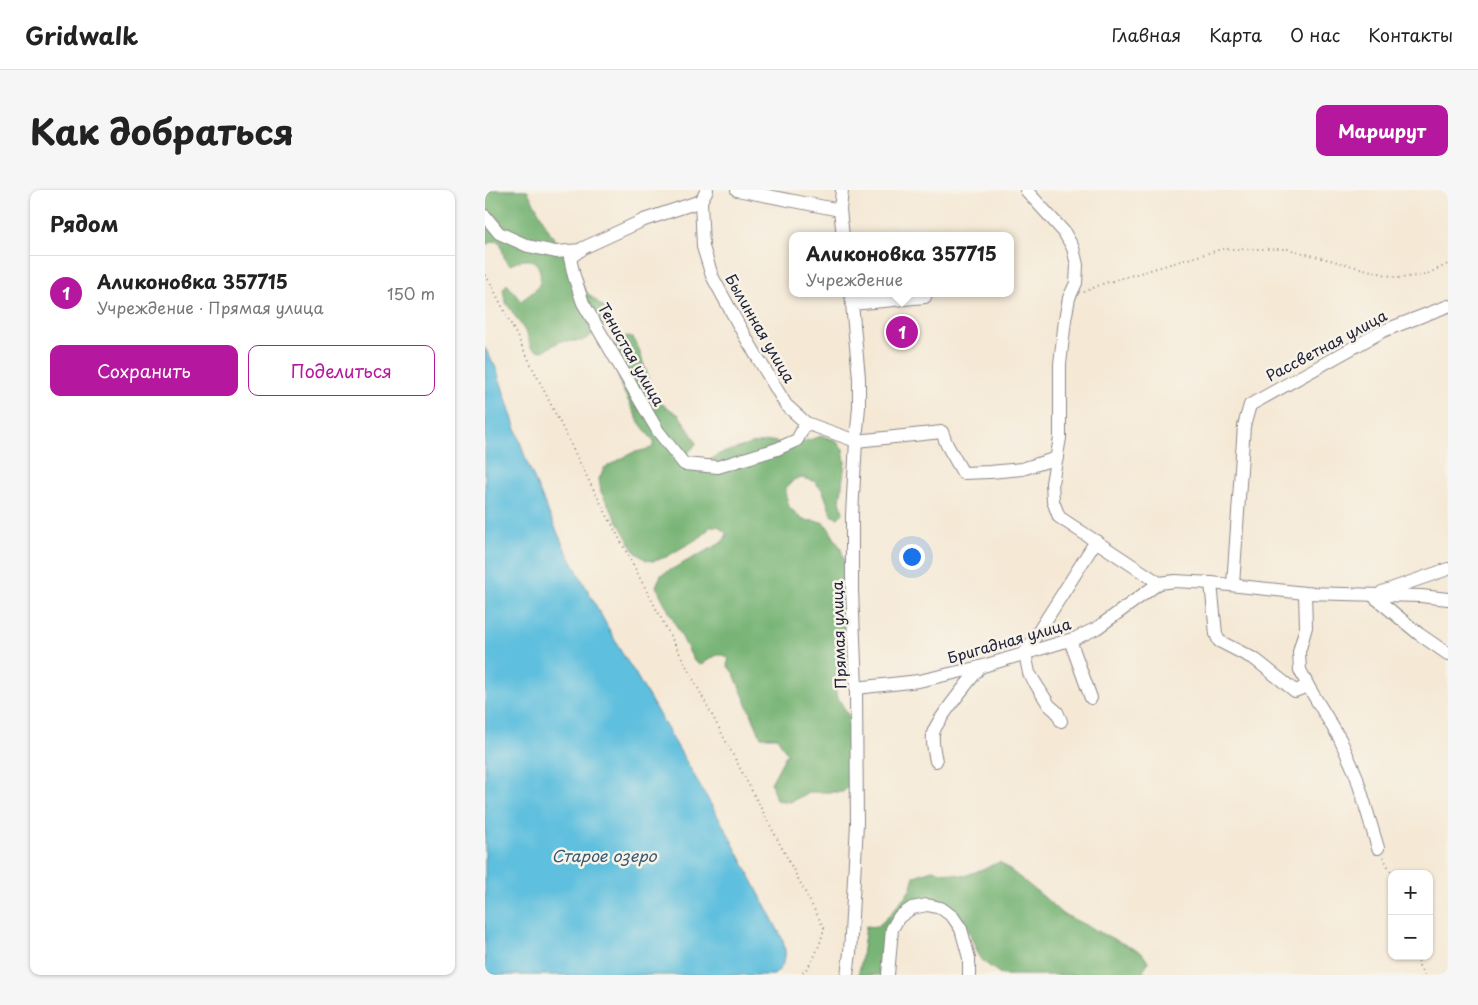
<!DOCTYPE html>
<html lang="ru">
<head>
<meta charset="utf-8">
<style>
  :root { --surface:#fff; --page:#f6f6f6; --text:#222; --muted:#767676; --line:#e0e0e0; --accent:#b5179e }
  body { margin:0; font-family:"Playpen Sans",sans-serif; background:var(--page); color:var(--text) }
  .controls { position:absolute; right:15px; bottom:15px; display:grid; overflow:hidden; border-radius:10px; box-shadow:0 1px 4px #0004 }
  .controls button { width:45px; height:45px; display:grid; place-items:center; padding:0; border:0; border-bottom:1px solid var(--line); background:var(--surface); color:var(--text); font:25px sans-serif }
  .you { position:absolute; left:426px; top:366px; width:18px; height:18px; margin:-12px; border:4px solid #fff; border-radius:50%; background:#1a73e8; box-shadow:0 0 0 8px #1a73e833 }
  .badge { display:grid; place-items:center; width:32px; height:32px; border-radius:50%; background:var(--accent); color:#fff; font-size:16px; font-weight:700 }
  .pin { position:absolute; translate:-50% -50%; border:2px solid #fff; box-shadow:0 1px 5px #0006 }
  .popup { position:absolute; left:304px; top:42px; width:225px; height:65px; box-sizing:border-box; display:grid; place-content:center; border-radius:10px; background:var(--surface); filter:drop-shadow(0 1px 4px #0005); font-size:16px; white-space:nowrap; color:var(--muted) }
  .popup b { font-size:19px; color:var(--text) }
  .popup::after { content:''; position:absolute; left:50%; top:100%; margin-left:-10px; border:10px solid transparent; border-top-color:var(--surface) }
  .list { margin:0; padding:0; list-style:none }
  h2 { display:flex; justify-content:space-between; align-items:center; height:65px; margin:0; padding:0 20px; font-size:21px }
  h2 small { font-size:16px; font-weight:400; color:var(--muted) }
  .list li { display:grid; grid-template-columns:32px 1fr auto; gap:15px; align-items:center; box-sizing:border-box; height:75px; padding:0 20px; border-top:1px solid var(--line) }
  .list b { display:block; font-size:19px; white-space:nowrap }
  .list p { margin:0; font-size:16px; white-space:nowrap; color:var(--muted) }
  .list em { font-size:16px; font-style:normal; color:var(--muted) }
  .actions { display:flex; gap:10px; padding:15px 20px }
  .actions a { flex:1; padding:11px 0; border:1px solid var(--accent); border-radius:10px; text-align:center; font-size:18px; color:var(--accent) }
  .actions .main { background:var(--accent); color:#fff }
  .map { position:relative; flex:none; width:963px; height:785px; overflow:hidden; border-radius:10px }
  header { display:flex; align-items:center; gap:30px; box-sizing:border-box; height:70px; padding:0 25px; background:var(--surface); border-bottom:1px solid var(--line) }
  header strong { font-size:24px }
  nav { display:flex; gap:28px; margin-inline-start:auto; font-size:18px }
  .intro { display:flex; align-items:center; justify-content:space-between; box-sizing:border-box; height:120px; padding:0 30px }
  h1 { margin:0; font-size:35px }
  .button { padding:12px 22px; border-radius:10px; background:var(--accent); color:#fff; font-size:18px; font-weight:700 }
  main { display:flex; gap:30px; padding:0 30px }
  aside { flex:1; background:var(--surface); border-radius:10px; box-shadow:0 1px 4px #0004 }
  .map>svg:first-child { display:block }
  .forest { fill:#77b474; stroke:#4c6b58 }
  .water { fill:#5fbfde; stroke:#40708c }
  .lines { fill:none; stroke-linecap:round; stroke-linejoin:round }
  .minor-casing { stroke:#8c8688; stroke-width:14 }
  .path { stroke:#8c8688; stroke-width:2; stroke-dasharray:1 4; stroke-linecap:butt }
  .minor { stroke:#fff; stroke-width:12 }
  .labels { text-anchor:middle; dominant-baseline:central; stroke-width:5; stroke-linejoin:round; paint-order:stroke }
  .street-label { font-size:15px; fill:#22223b; stroke:#f7f3e8 }
  .water-label { font-size:16px; font-style:italic; fill:#375974; stroke:#f7f3e8 }
</style>
</head>
<body>
<header>
<strong>Gridwalk</strong>
<nav><a>Главная</a><a>Карта</a><a>О нас</a><a>Контакты</a></nav>
</header>
<div class="intro"><h1>Как добраться</h1><a class="button">Маршрут</a></div>
<main>
<aside>
<h2>Рядом<small></small></h2>
<ul class="list">
<li><span class="badge">1</span><div><b>Аликоновка 357715</b><p>Учреждение · Прямая улица</p></div><em>150 m</em></li>
</ul>
<div class="actions"><a class="main">Сохранить</a><a>Поделиться</a></div>
</aside>
<div class="map">
<svg width="963" height="785" viewBox="0 0 963 785">
  <rect width="100%" height="100%" fill="#f7f3e8"/>
  <filter id="ink" filterUnits="userSpaceOnUse"><feTurbulence type="fractalNoise" baseFrequency=".02" numOctaves="2"/><feDisplacementMap in="SourceGraphic" scale="10" xChannelSelector="R" yChannelSelector="G"/><feConvolveMatrix kernelMatrix="1 2 1 2 8 2 1 2 1" color-interpolation-filters="sRGB"/></filter>
  <filter id="wash" filterUnits="userSpaceOnUse"><feTurbulence type="fractalNoise" baseFrequency=".0096" numOctaves="4" result="noise"/><feDisplacementMap in="SourceGraphic" scale="20" xChannelSelector="R" yChannelSelector="G"/><feGaussianBlur stdDeviation="1.12" result="paint"/><feColorMatrix in="noise" values="0 0 0 0 0 0 0 0 0 0 0 0 0 0 0 0 0 1.4 0 .05"/><feComposite in="paint" operator="in"/></filter>
  <g filter="url(#wash)">
    <rect width="100%" height="100%" fill="#f5e9d6"/>
    <g class="forest">
      <path d="M0,0H42L63,39L102,103L122,120L125,126L118,138L97,151H76L58,161L51,160L46,157L42,144L20,111L18,99L22,94L36,111C42,106 53,100 55,92C57,81 52,68 40,70C35,70 30,73 25,75L20,70L15,52L8,51L0,55Z"/>
      <path d="M142,146L148,148L152,154L169,205L177,214L194,225L209,248L211,254L202,264L206,270L218,275L234,264L266,254L287,251L307,255L337,246L350,250L358,259L360,272L355,311L358,323L353,328L347,326L338,301L329,291L317,288L310,289L301,298V304L304,317L318,330L337,332L342,336L356,359L361,377L365,460L360,480L351,498V504L367,532L363,571L365,595L358,602H325L305,612L291,610L286,593L302,563L292,547H276L249,484L242,475L244,469L239,465H232L215,475L209,471L171,396L176,385L234,354L239,350L242,344L233,336H226L217,346L181,367L168,371L161,370L150,362L116,302L114,289L119,278L147,263L167,258L169,252L154,232L136,196L127,158L130,152Z"/>
      <path d="M515,672L559,707L576,723L657,763L663,772L658,781L661,785H517L496,770L478,728L467,717L452,709H428L409,726L398,785H373L376,773L381,736L392,737L402,728L425,700L429,686L447,680L480,686Z"/>
    </g>
    <path class="water" d="M0,158L11,178L41,270L65,326L79,357L138,465L150,483L243,644L296,746C302,762 303,772 289,785H0Z"/>
  </g>
  <g filter="url(#ink)">
    <g class="lines">
      <g class="minor-casing">
        <g id="minor">
          <path d="M222,0L216,11L218,57L227,86L258,143L301,215L321,233L371,251L457,242L462,255L478,283L505,282L537,279L572,268"/>
          <path d="M252,0L355,20"/>
          <path d="M357,0L355,20L358,46"/>
          <path d="M541,0L579,42L588,58L592,75L591,93L584,108L580,130L575,174V248L567,293L568,311L574,327L674,393"/>
          <path d="M216,11L159,30L98,58L85,68L89,86L98,113L173,241L199,274L233,277L292,259L312,250L321,233"/>
          <path d="M0,26L14,43L43,56L71,62L96,60"/>
          <path d="M367,114L440,107"/>
          <path d="M726,393L731,444L734,451L771,470L810,501L823,496"/>
          <path d="M748,395L759,236L765,215L898,141L963,116"/>
          <path d="M897,402L963,379"/>
          <path d="M820,403L821,437L814,462L815,480L823,496L855,549L871,585L893,658"/>
          <path d="M887,405L934,444L963,464"/>
          <path d="M585,450L606,508"/>
          <path d="M371,498L434,491L495,477L591,448L612,438L674,393L690,391L726,393L820,403L936,406L963,409"/>
          <path d="M576,531L572,522L564,515L544,483L540,463L611,351"/>
          <path d="M451,571C449,562 447,553 448,544C449,533 487,488 495,477"/>
          <path d="M362,785L365,763L372,633L371,498L367,400V325L371,251L374,217V188L366,103"/>
          <path d="M403,785L407,739L414,727L427,718L442,715L456,718L468,727L476,739L484,768V785"/>
        </g>
      </g>
      <g class="path">
        <path d="M0,85L6,94L103,289L339,738C336,753 328,775 315,785"/>
        <path d="M599,102L617,94L737,59H803L913,88L940,85L963,74"/>
        <path d="M898,667L907,684"/>
        <path d="M932,766L934,776L939,785"/>
      </g>
      <use href="#minor" class="minor"/>
    </g>
  </g>
  <g class="labels">
    <g class="street-label">
      <text transform="translate(276 138) rotate(60)">Былинная улица</text>
      <text transform="translate(841 155) rotate(-28)">Рассветная улица</text>
      <text transform="translate(147 164) rotate(60)">Тенистая улица</text>
      <text transform="translate(353 445) rotate(-92)">Прямая улица</text>
      <text transform="translate(524 450) rotate(-16)">Бригадная улица</text>
    </g>
    <g class="water-label">
      <text x="119" y="665">Старое озеро</text>
    </g>
  </g>
</svg>
<div class="controls">
<button>+</button>
<button>−</button>
</div>
<div class="you"></div>
<div class="pin badge" style="left:417px;top:142px">1</div>
<div class="popup"><b>Аликоновка 357715</b>Учреждение</div>
</div>
</main>
</body>
</html>
